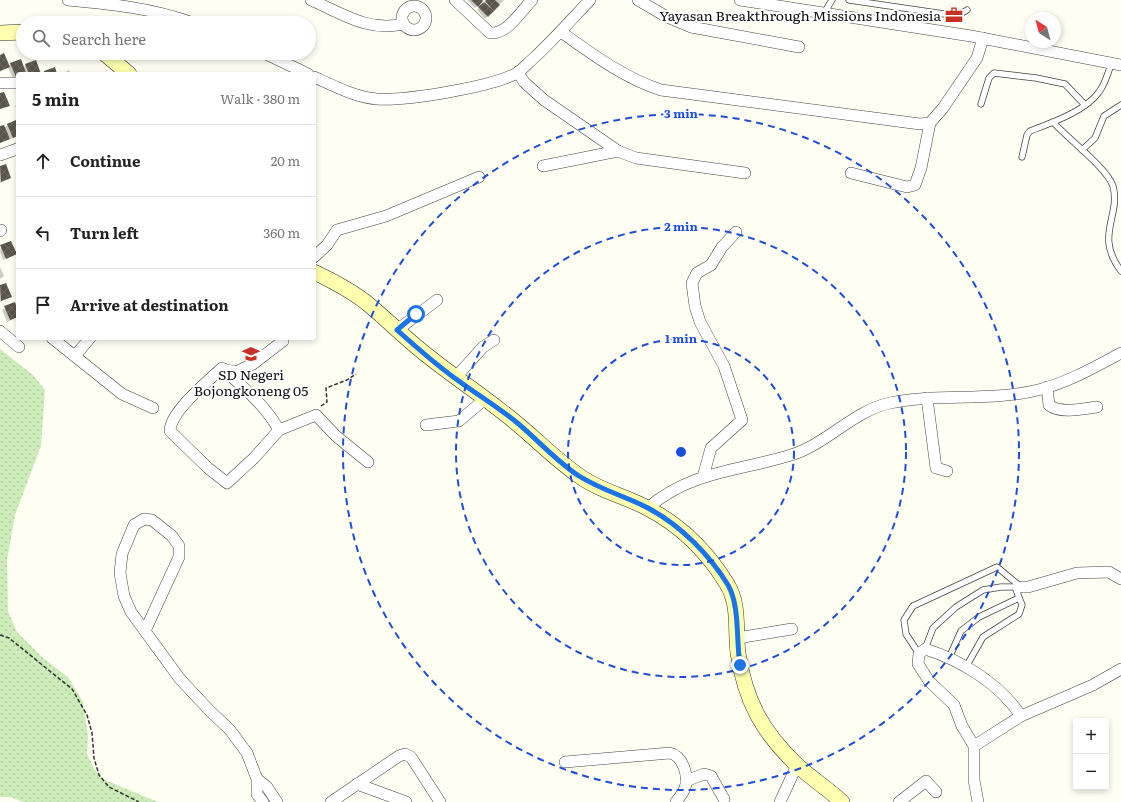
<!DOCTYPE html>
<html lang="en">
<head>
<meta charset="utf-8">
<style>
  :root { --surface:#fff; --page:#f6f6f6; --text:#222; --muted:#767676; --line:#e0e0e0 }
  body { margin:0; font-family:Literata,serif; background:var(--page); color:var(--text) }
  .controls { position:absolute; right:12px; bottom:12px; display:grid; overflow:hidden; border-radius:4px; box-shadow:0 2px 6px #0003 }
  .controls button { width:36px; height:36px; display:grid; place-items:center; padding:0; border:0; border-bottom:1px solid var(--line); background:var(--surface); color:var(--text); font:20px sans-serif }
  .compass { position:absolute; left:1025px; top:12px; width:36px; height:36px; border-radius:50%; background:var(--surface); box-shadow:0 2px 6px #0003; rotate:324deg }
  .stop { position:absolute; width:12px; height:12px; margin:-9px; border:3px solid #1a73e8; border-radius:50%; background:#fff }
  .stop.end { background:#1a73e8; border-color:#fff; box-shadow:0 1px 4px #0008 }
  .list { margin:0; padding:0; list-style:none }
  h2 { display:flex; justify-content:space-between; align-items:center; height:52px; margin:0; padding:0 16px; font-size:17px }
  h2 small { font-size:13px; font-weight:400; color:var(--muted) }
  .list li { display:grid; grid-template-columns:26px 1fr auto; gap:12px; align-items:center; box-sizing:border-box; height:72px; padding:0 16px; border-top:1px solid var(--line) }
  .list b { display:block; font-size:15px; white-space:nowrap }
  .list em { font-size:13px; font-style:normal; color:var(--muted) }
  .icon { flex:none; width:22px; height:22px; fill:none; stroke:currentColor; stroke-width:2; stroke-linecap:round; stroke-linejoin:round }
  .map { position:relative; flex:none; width:1121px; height:802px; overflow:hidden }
  .search { position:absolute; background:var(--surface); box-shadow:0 2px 6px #0003; left:16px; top:16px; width:300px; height:44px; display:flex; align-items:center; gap:10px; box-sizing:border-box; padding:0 14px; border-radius:22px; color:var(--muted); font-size:15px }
  .panel { position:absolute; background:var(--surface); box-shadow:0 2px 6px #0003; left:16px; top:72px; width:300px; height:268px; border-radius:4px }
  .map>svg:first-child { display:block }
  .grass { fill:url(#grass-dots) }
  .shadow { fill:#0003 }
  .building { fill:url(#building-cross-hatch) }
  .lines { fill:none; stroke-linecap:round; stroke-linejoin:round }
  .lane-casing { stroke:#434343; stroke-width:7 }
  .street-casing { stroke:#434343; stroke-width:12 }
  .secondary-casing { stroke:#323232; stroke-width:16 }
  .path { stroke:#323232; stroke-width:1.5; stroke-dasharray:4 2; stroke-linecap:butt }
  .lane { stroke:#fff; stroke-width:5.5 }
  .street { stroke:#fff; stroke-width:11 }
  .secondary { stroke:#fdffae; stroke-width:15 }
  .route { stroke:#1a73e8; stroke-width:5 }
  .ring { fill:none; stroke:#1d4ed8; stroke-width:2; stroke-dasharray:7 5 }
  .labels { text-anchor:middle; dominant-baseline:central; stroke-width:4; stroke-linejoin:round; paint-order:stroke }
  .poi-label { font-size:14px; fill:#101010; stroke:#fff; text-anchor:end }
  .centre { fill:#1d4ed8; stroke:#fff; stroke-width:2 }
  .ring-label { font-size:12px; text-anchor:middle; font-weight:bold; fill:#1d4ed8; stroke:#fff; stroke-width:4; stroke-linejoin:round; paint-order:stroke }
</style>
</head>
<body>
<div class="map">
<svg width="1121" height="802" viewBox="0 0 1121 802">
  <defs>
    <pattern id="grass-dots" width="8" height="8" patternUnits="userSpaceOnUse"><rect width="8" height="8" fill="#cdecba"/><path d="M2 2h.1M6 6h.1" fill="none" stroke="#afc99f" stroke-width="1.8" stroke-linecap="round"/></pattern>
    <pattern id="building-cross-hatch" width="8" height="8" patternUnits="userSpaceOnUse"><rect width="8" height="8" fill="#59534c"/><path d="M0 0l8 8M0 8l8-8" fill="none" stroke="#6c6761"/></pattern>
  </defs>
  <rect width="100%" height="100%" fill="#fffef3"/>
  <path class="grass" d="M0,349L33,375L45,390L41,446L15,515L7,560L8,611L17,632L43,658L68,677L83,702L88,737L87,754L94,769L105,780L158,802H23L10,797H0Z"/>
  <g class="shadow">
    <path d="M467,0H484L475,8Z"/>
    <path d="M487,0H504L485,19L477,10Z"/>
    <path d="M0,56L8,66L11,64L23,67L26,65L40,74H26L25,72L18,74V77L13,79L8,67L0,72Z"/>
    <path d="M69,70L71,74H61Z"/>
    <path d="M18,104V114L15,106Z"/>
    <path d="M18,122V136L10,139V137L0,143V127L4,128L8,125Z"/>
    <path d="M5,165L10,178L0,183V167Z"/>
    <path d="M1,246L15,254L3,260L0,252Z"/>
    <path d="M0,267L4,276L0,279Z"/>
    <path d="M5,284L10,297L0,302V286Z"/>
    <path d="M14,303L18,317L7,322L2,310Z"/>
  </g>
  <g class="building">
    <path d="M471,0H482L483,1L478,7Z"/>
    <path d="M486,0H495L500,5L494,11L485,1Z"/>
    <path d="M484,2L494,11L488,17L478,7Z"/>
    <path d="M4,53L10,67L0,71V55Z"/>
    <path d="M21,59L26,73L18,74L16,77L10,63Z"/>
    <path d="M36,60L41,74H29L25,64Z"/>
    <path d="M55,67L57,74H45L44,71Z"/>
    <path d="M4,92L10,106L0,109V93Z"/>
    <path d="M18,119V136L13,138L7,124Z"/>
    <path d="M4,125L10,139L0,143V126Z"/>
    <path d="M6,164L11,178L1,182L0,166Z"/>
    <path d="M11,241L17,254L6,259L0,245Z"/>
    <path d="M6,283L12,297L1,301L0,285Z"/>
    <path d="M15,302L18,310V317L10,320L4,306Z"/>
  </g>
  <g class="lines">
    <g class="lane-casing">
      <g id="lane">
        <path d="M849,0L951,15L962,13L967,10"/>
        <path d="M824,13L832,0"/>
        <path d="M981,104L989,78L994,73L1036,78L1065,84L1085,105"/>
        <path d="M1053,122C1067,138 1107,168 1113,186C1121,217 1094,235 1121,271"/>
        <path d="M1082,150L1095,138L1104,116L1121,105"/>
        <path d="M1022,157L1027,135L1030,131C1051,123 1086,111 1099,92C1105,84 1108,74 1111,64"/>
        <path d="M925,649L933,628L956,607L983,590L1001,587H1021"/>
        <path d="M919,654L906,634L904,620L913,606L997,567L1021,587"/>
        <path d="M949,658L961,631L979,617L1019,598"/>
        <path d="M966,667L983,637L1019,614L1022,605L1015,587"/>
      </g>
    </g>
    <g class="street-casing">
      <g id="street">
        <path d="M68,0C111,4 152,8 193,23"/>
        <path d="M311,0C343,14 368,32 404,24"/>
        <path d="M455,0L490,33C507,35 521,11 532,0"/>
        <path d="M638,0L667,17L691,27L799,47"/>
        <path d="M740,0L971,36L1121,65"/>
        <circle cx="414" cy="18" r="12"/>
        <path d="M561,32C592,54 624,78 661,90L920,124L930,123L943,108L977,58L983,38"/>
        <path d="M264,53L308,74"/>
        <path d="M518,72L524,82L544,100L618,151L636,158L745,173"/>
        <path d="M314,77C334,86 355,97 377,99C406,101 492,87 517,73C523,69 529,62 535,57C554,39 572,19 590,0"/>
        <path d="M0,83H18"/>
        <path d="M0,155L17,149"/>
        <path d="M543,166L618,151"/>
        <path d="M851,173L907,187L915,185L921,168L930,123"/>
        <path d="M0,231L1,230"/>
        <path d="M314,257L327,245L337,230L386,216L479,177"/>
        <path d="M397,330L437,300"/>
        <path d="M0,331L19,347"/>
        <path d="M52,338L122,394L153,408"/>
        <path d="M75,356L90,338"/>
        <path d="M222,368C243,387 265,405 279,430L254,458L227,483L208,468L170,431C170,412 208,381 222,368Z"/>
        <path d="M222,369L236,372L253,364L283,341L281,338"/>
        <path d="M455,378L483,347L494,340"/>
        <path d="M1047,387L1049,405C1060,414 1083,409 1097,407"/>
        <path d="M927,398L936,468L947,471"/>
        <path d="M426,425L459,421L485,399"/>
        <path d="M279,430L316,415L336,436L368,462"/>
        <path d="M703,477L711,448L742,420L724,366L700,322L695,306L692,283L697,273L711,265L722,247L736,232"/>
        <path d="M648,508C690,471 740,471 791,455C827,444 853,411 890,403C939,393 989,402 1038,390C1067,383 1095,367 1121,353"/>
        <path d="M1021,587H1028L1077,573L1109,572L1121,579"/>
        <path d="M145,631L179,557V546L172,536L152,520L144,519L134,525L122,554L120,573L124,596L131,612L180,679L209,710L230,730L247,753L257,779V794L263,802"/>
        <path d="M737,638L792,629"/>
        <path d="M1021,716L1093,685L1121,669"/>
        <path d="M974,746L1021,716C1000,684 961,660 925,649L919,654L918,664L929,681L954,705L962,726L974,746V780L978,802"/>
        <path d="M565,762L670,753C683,756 689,776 685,788C683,793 679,798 676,802"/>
        <path d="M257,779L267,787L277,802"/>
        <path d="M686,781L704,774L711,776L724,799"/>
        <path d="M357,784L406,802"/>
        <path d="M331,802L399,756L405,754L411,757L440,802"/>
        <path d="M780,802L797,765"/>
        <path d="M899,802L926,781L936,792"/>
      </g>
    </g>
    <g class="secondary-casing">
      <g id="secondary">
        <path d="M0,33L23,32"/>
        <path d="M104,53L129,74"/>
        <path d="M314,272C333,281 352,291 368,304C385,318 401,334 418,348C449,374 484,396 515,422C536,439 555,459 578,475C599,491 626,496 649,509C681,526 708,553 727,584C740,605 735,630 738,653C745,700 762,732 797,765C811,778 828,789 842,802"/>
      </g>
    </g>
    <g class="path">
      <path d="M321,406L327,402L326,388L347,380L356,374"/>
      <path d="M0,635L9,638L72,689L87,715L92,733L94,758L99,775L109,787L139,802"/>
    </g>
    <use href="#lane" class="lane"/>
    <use href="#street" class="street"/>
    <use href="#secondary" class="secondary"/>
  </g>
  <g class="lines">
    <path class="route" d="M416,314L397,330C416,347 435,364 456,379C475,393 496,406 515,421C536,438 557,462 579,476C601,490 625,496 648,508C680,525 709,554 728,585C740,606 736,640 740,665"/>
  </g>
  <g class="ring">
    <circle cx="681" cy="452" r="113"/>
    <circle cx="681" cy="452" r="225"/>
    <circle cx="681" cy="452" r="338"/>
  </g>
  <defs>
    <g id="office-bare" transform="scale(1.38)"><path d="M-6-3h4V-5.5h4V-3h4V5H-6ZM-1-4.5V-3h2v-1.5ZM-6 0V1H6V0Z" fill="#c63122" stroke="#fff" stroke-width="2.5" paint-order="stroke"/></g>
    <g id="school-bare" transform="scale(1.38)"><path d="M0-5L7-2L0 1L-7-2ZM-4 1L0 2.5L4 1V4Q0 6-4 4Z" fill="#c63122" stroke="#fff" stroke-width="2.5" paint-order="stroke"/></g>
  </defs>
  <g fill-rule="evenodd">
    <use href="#office-bare" x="954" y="15"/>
    <use href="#school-bare" x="251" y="354"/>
  </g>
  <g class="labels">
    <g class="poi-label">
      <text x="941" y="15">Yayasan Breakthrough Missions Indonesia</text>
      <text x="251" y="374" text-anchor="middle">SD Negeri<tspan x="251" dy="16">Bojongkoneng 05</tspan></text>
    </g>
  </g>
  <circle cx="681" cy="452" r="6" class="centre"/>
  <g class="ring-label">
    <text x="681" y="118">3 min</text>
    <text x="681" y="231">2 min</text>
    <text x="681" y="343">1 min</text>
  </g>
</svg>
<div class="controls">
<button>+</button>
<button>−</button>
</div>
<svg class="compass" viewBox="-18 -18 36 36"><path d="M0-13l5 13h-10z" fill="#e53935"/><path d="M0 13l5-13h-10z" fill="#767676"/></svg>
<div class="stop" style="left:416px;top:314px"></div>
<div class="stop end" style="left:740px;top:665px"></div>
<div class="search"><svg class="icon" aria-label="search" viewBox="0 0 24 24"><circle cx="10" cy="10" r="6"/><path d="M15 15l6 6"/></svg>Search here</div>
<section class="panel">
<h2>5 min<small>Walk · 380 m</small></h2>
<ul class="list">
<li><svg class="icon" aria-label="ahead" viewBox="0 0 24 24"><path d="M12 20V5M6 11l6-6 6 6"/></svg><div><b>Continue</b></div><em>20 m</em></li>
<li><svg class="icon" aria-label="left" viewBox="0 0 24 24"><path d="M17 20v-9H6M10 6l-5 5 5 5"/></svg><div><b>Turn left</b></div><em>360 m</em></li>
<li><svg class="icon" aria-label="arrive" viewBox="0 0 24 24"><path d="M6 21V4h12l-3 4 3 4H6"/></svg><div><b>Arrive at destination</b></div></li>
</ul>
</section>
</div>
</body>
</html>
